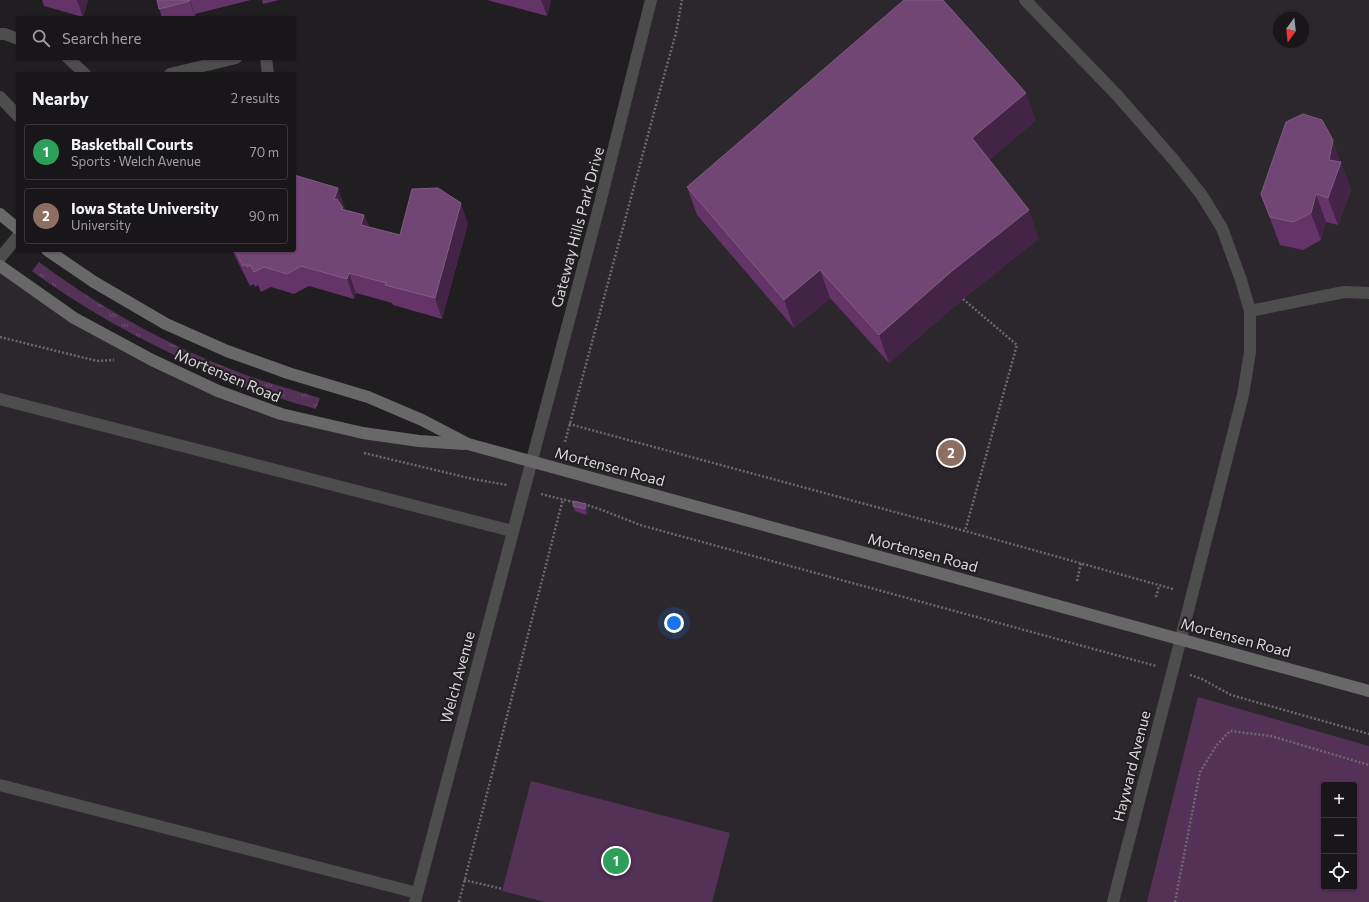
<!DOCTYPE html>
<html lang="en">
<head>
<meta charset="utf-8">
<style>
  :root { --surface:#181618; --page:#211f21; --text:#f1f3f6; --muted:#9f9fa2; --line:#363537; --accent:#b45309 }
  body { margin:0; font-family:Commissioner,sans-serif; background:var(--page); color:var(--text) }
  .controls { position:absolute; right:12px; bottom:12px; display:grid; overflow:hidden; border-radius:4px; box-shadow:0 1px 3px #0004 }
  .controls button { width:36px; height:36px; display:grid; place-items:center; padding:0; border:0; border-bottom:1px solid var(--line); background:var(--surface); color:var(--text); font:20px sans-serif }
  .compass { position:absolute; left:1273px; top:12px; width:36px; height:36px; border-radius:50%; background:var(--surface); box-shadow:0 1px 3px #0004; rotate:195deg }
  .you { position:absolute; left:674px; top:623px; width:14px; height:14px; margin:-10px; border:3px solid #fff; border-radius:50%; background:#1a73e8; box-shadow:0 0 0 6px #1a73e833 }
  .badge { display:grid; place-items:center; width:26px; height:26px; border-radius:50%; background:var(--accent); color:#fff; font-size:13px; font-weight:700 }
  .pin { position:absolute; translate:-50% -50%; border:2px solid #fff; box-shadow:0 1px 4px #0006 }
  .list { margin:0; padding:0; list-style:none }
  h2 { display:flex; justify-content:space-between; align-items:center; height:52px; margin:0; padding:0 16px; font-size:17px }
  h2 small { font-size:13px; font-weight:400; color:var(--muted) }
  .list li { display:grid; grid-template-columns:26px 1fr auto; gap:12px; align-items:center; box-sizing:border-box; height:56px; margin:0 8px 8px; padding:0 8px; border:1px solid var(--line); border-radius:4px }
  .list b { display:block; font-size:15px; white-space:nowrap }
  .list p { margin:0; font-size:13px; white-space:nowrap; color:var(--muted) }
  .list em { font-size:13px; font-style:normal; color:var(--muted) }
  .icon { flex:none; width:22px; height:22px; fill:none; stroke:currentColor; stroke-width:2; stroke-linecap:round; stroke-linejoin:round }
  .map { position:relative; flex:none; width:1369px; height:902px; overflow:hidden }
  .search { position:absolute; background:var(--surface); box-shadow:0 1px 3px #0004; left:16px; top:16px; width:280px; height:44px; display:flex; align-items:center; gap:10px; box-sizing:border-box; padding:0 14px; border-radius:4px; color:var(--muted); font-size:15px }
  .panel { position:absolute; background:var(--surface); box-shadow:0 1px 3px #0004; left:16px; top:72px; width:280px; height:180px; border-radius:4px }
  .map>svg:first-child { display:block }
  .built { fill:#2c272d; fill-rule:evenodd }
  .grass { fill:url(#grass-tufts) }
  .pitch { fill:#543157; fill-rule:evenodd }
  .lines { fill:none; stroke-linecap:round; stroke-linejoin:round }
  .path { stroke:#6b696b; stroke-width:2.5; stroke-dasharray:2 2; stroke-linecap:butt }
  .lane { stroke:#4e4d4e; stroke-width:12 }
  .street { stroke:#4e4d4e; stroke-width:12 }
  .secondary { stroke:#696869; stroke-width:12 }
  .wall { fill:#643368 }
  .shaded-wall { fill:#432346 }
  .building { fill:#714574; stroke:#815c84 }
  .labels { text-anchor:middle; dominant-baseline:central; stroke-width:4; stroke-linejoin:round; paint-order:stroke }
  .street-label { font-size:15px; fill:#dad9da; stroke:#201e20 }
</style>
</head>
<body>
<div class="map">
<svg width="1369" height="902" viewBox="0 0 1369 902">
  <defs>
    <pattern id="grass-tufts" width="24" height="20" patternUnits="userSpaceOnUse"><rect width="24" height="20" fill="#543157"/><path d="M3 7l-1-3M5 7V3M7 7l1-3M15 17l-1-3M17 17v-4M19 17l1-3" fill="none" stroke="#6c4e6f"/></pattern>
  </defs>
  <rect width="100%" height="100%" fill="#201e20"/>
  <path class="built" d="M651,0H1369V902H0V266L74,318L281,414L419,441L530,461ZM1279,18H1303V42H1279ZM1324,785H1354V887H1324Z"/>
  <path class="grass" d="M39,262C109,314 190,358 273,384C288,389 304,393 320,398L316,409C301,405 285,400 269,395C242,386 216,374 191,363C135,337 82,308 32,271Z"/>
  <g class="pitch">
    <path d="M1198,697L1369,746V902H1147ZM1324,785H1354V887H1324Z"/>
    <path d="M531,781L730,833L712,902H545L502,891Z"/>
  </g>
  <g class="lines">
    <g class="path">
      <path d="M963,299L1017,345L965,531"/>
      <path d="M0,337L97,361L114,360"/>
      <path d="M569,424L965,531L1173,589"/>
      <path d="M565,442L662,83L676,33L682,0"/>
      <path d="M364,453L473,479L507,485"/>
      <path d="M541,494L577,503"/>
      <path d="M584,504L602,510L640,525L1156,666"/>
      <path d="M1077,581L1081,563"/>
      <path d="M1156,597L1159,586"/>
      <path d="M1190,675L1202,679L1231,695L1369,734"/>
      <path d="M464,880L503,889"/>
      <path d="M459,902L563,499"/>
      <path d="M1175,902L1200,772L1216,746L1230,731L1271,736L1369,765"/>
    </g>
    <g class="lane">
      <path d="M1025,0L1116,94L1173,159L1201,194L1222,228L1241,280L1250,311V352L1243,395L1181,638"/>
      <path d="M0,34H5L18,39"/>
      <path d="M68,58L85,74"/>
      <path d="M266,58L268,74"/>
      <path d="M170,74L236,58"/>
      <path d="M0,97L18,116"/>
      <path d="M0,258L18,236"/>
      <path d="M1250,311L1344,292L1369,293"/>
      <path d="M0,399L512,531"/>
      <path d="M0,785L417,893"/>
    </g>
    <g class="street">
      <path d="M415,902L600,203L651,0"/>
      <path d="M1113,902L1181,638"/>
    </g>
    <g class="secondary">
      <path d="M0,214L18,229"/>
      <path d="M47,250L94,282L166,324L227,351L288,373L368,397L422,420L468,444L1369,691"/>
      <path d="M0,266L74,318L152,360L218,391L281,414L363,433L419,441L464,444"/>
    </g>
  </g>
  <g class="wall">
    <path d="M42,0H88L83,17L44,6Z"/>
    <path d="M157,0H251L195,14L196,18H162Z"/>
    <path d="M262,0H279L263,4Z"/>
    <path d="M487,0H551L547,16Z"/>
    <path d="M1036,120L989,160L1039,238L963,299L889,363L830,298L794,328L697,215L687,187Z"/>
    <path d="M1343,168L1351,190L1338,225L1326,222L1321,240L1303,250L1280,245L1261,194Z"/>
    <path d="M345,208V210L364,215L369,227L400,235L468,223L442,319L393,305L392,303L356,293L354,299L309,286L294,294L271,287L261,292L258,285L255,287L254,284L250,286L232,250H294Z"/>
    <path d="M586,504L588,509L587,515L575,511L573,506Z"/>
  </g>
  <g class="shaded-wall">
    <path d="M77,0H88L83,17Z"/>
    <path d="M189,0H190L196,18Z"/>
    <path d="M541,0H551L547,16Z"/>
    <path d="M1026,93L1036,120L982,166L972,138Z"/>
    <path d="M1333,140L1351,190L1338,225L1328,198L1329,160Z"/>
    <path d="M338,188L345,208L344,212L350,228L334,200Z"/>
    <path d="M1316,194L1326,222L1321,240L1311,213Z"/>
    <path d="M461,203L468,223L442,319L435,298Z"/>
    <path d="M1029,210L1039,238L963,299L889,363L879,335L952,271Z"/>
    <path d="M364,215L372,235L361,225Z"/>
    <path d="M820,270L830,298L794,328L784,300Z"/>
    <path d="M349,273L356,293L354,299L347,279Z"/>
    <path d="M586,504L588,509L587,515L585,509Z"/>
  </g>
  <g class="building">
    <path d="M157,0H189L190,1L159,9Z"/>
    <path d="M904,0H943L1026,93L972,138L1029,210L952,271L879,335L820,270L784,300L687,187Z"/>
    <path d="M1303,114L1322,120L1333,140L1329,160L1341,162L1328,198L1316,194L1311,213L1293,222L1270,217L1261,194L1286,122Z"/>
    <path d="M294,175L338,188L334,200L337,199L343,208L341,209L364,215L361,225L400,235L412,189L438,188L461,203L435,298L385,285L386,283L349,273L347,279L301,266L287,274L264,267L254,272L250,265L247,267L246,264L243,266L235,250H294Z"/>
    <path d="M574,501L586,504L585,509L573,506Z"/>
  </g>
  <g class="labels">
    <g class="street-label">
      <text transform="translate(577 227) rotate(-75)">Gateway Hills Park Drive</text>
      <text transform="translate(228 375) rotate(23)">Mortensen Road</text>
      <text transform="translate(610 466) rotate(15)">Mortensen Road</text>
      <text transform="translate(923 552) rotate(15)">Mortensen Road</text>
      <text transform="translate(1236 637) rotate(15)">Mortensen Road</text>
      <text transform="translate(457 677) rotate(-75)">Welch Avenue</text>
      <text transform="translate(1131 766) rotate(-76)">Hayward Avenue</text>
    </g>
  </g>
</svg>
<div class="controls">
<button>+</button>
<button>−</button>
<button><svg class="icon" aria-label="locate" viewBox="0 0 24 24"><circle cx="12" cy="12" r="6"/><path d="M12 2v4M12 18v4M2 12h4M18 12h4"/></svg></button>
</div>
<svg class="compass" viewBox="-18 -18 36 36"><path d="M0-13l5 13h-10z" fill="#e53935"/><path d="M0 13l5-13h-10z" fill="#9f9fa2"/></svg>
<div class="you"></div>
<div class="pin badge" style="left:616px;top:861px;background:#2e9e5b">1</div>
<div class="pin badge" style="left:951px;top:453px;background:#8d6e63">2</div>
<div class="search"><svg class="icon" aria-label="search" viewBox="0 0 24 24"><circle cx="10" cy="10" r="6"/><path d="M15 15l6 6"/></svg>Search here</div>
<section class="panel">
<h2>Nearby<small>2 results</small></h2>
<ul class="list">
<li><span class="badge" style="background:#2e9e5b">1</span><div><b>Basketball Courts</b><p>Sports · Welch Avenue</p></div><em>70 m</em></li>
<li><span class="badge" style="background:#8d6e63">2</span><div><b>Iowa State University</b><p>University</p></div><em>90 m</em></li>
</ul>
</section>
</div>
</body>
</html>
